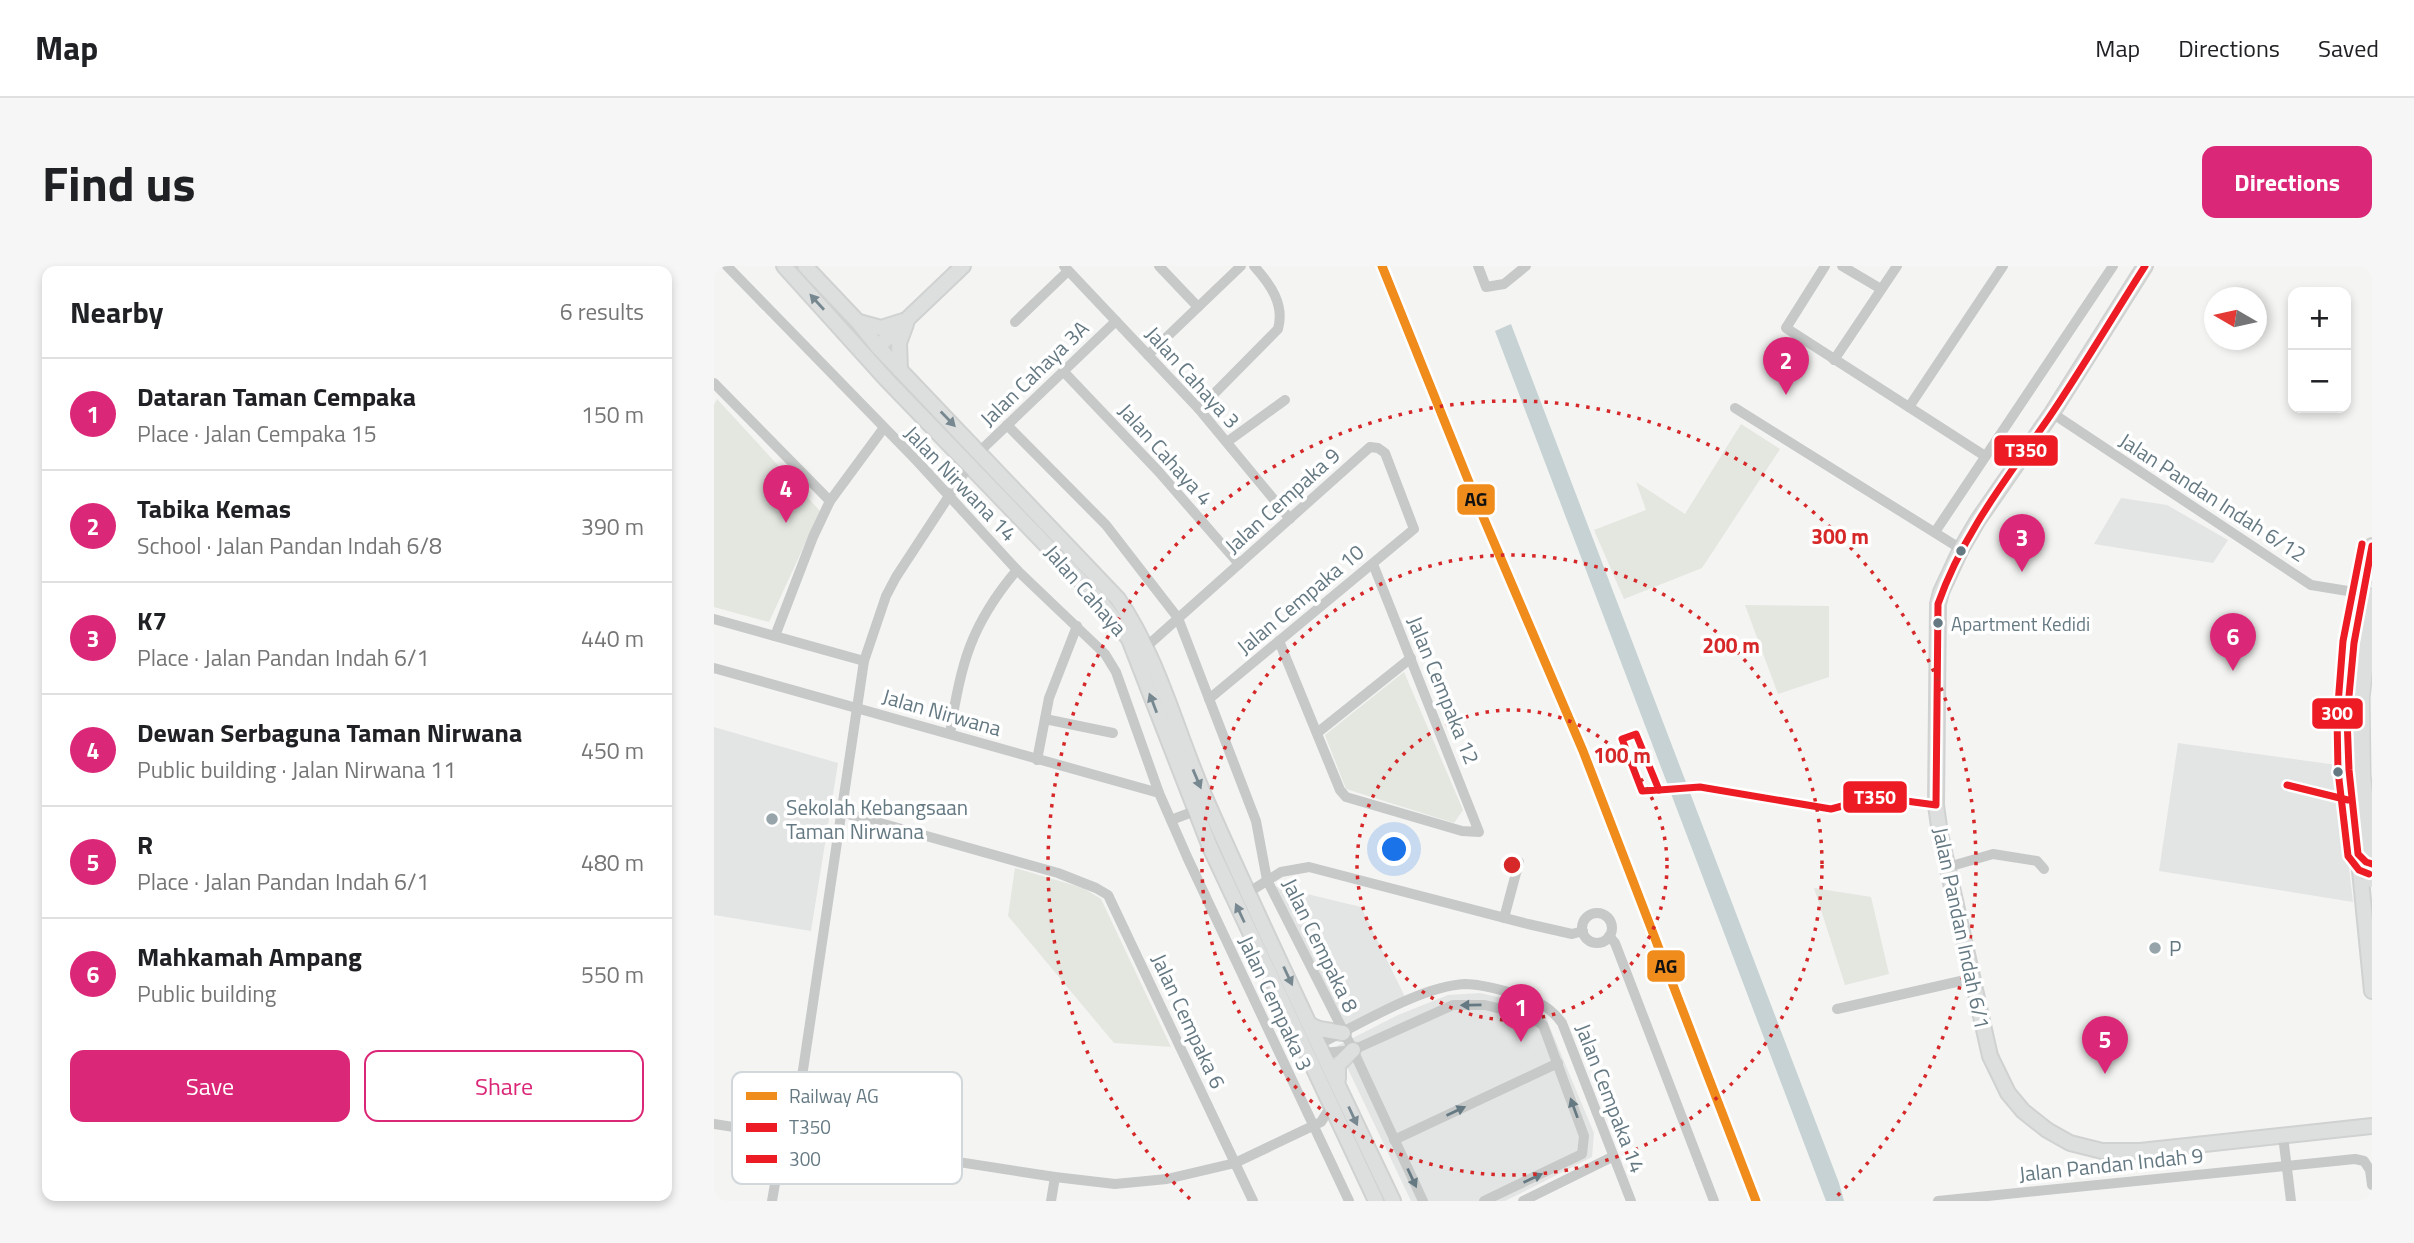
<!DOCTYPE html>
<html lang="en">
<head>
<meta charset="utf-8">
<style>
  :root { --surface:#fff; --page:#f6f6f6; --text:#202124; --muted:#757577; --line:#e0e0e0; --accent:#db2777 }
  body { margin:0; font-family:"Titillium Web",sans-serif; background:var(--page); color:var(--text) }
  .controls { position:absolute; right:21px; top:21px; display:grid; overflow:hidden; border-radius:14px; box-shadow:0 4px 10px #0003 }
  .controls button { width:63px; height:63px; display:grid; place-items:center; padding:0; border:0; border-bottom:2px solid var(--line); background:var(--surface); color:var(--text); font:35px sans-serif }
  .compass { position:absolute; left:1490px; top:21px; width:63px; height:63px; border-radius:50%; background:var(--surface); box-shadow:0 4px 10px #0003; rotate:279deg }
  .you { position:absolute; left:681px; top:584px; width:24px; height:24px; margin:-18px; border:5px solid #fff; border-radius:50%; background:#1a73e8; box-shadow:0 0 0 10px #1a73e833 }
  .badge { display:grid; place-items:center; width:46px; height:46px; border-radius:50%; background:var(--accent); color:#fff; font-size:23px; font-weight:700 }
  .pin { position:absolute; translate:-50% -58px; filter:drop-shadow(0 2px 4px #0008) }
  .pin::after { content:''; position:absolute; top:37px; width:24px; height:21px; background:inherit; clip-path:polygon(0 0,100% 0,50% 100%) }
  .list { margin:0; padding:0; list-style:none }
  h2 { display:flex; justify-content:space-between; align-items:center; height:91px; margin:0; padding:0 28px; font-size:30px }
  h2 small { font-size:23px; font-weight:400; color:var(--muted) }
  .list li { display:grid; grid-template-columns:46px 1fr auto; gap:21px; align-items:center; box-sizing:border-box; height:112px; padding:0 28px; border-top:2px solid var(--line) }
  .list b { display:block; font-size:26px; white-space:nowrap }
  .list p { margin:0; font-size:23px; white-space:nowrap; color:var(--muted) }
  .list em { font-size:23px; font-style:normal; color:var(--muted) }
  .actions { display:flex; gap:14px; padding:21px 28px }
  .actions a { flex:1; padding:16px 0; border:2px solid var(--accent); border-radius:14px; text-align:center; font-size:24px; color:var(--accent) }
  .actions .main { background:var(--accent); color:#fff }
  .map { position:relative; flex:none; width:1658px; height:935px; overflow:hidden; border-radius:14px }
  header { display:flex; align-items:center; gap:42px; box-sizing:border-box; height:98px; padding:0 35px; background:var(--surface); border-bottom:2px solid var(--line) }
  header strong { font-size:33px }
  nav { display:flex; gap:38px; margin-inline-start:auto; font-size:24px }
  .intro { display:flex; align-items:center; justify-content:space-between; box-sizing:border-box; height:168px; padding:0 42px }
  h1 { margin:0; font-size:49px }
  .button { padding:18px 32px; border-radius:14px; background:var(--accent); color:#fff; font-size:24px; font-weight:700 }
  main { display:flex; gap:42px; padding:0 42px }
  aside { flex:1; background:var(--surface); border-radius:14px; box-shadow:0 4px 10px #0003 }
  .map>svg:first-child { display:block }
  .built { fill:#e3e5e4 }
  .green { fill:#e4e6e0 }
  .water { fill:#c6d2d3 }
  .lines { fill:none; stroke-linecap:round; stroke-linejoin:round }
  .secondary-casing { stroke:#d0d1d1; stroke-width:18 }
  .highway-casing { stroke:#d0d1d1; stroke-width:21 }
  .street { stroke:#c7c9c9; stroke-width:10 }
  .secondary { stroke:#dddede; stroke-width:14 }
  .highway { stroke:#dddede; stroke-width:18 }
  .highway-bridge-casing { stroke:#d0d1d1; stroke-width:21; stroke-linecap:butt }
  .highway-bridge { stroke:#dddede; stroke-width:18 }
  .bus-1-casing { stroke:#fff; stroke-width:12 }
  .bus-2-casing { stroke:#fff; stroke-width:12 }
  .bus-1 { stroke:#ed1b24; stroke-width:7 }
  .bus-2 { stroke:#ed1b24; stroke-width:7 }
  .rail-1-casing { stroke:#fff; stroke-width:14 }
  .rail-1 { stroke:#ef8c1c; stroke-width:9 }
  .oneway { fill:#778891 }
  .oneway2 { fill:#657983 }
  .ring { fill:none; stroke:#d62828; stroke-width:3.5; stroke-dasharray:3.5 7 }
  .bus-dot { fill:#657983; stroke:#fff; stroke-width:2.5 }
  .poi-dot { fill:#97a4aa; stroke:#fff; stroke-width:2.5 }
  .labels { text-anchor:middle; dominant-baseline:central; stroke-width:7; stroke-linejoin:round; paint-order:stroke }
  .bus-label { font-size:19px; fill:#657983; stroke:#fff; text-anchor:start }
  .street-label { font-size:21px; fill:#657983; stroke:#fff }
  .poi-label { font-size:21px; fill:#657983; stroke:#fff; text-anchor:start }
  .key { fill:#fff; stroke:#d1d7da; stroke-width:2 }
  .key-label { font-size:19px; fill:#657983 }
  .centre { fill:#d62828; stroke:#fff; stroke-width:3.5 }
  .ring-label { font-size:21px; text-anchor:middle; font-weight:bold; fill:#d62828; stroke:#fff; stroke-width:7; stroke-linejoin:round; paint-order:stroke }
  .line-badge { stroke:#fff; stroke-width:2.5 }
  .badge-label { font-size:19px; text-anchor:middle; font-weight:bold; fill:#fff }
  .pale-badge-label { font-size:19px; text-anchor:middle; font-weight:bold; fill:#111 }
</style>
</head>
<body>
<header>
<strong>Map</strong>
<nav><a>Map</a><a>Directions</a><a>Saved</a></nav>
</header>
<div class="intro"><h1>Find us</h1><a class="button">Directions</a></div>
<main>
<aside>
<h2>Nearby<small>6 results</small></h2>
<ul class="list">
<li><span class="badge">1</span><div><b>Dataran Taman Cempaka</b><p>Place · Jalan Cempaka 15</p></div><em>150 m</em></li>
<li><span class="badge">2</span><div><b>Tabika Kemas</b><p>School · Jalan Pandan Indah 6/8</p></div><em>390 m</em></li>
<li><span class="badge">3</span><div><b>K7</b><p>Place · Jalan Pandan Indah 6/1</p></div><em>440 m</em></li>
<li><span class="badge">4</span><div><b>Dewan Serbaguna Taman Nirwana</b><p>Public building · Jalan Nirwana 11</p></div><em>450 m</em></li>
<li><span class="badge">5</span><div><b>R</b><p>Place · Jalan Pandan Indah 6/1</p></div><em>480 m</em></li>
<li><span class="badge">6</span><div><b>Mahkamah Ampang</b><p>Public building</p></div><em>550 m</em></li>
</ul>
<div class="actions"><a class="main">Save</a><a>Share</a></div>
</aside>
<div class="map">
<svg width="1658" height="935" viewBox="0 0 1658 935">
  <rect width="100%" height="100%" fill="#f4f4f3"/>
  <g class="built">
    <path d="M1407,232L1453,239L1514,274L1499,297L1380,278Z"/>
    <path d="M0,461L124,497L97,665L0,649Z"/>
    <path d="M1464,477L1623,499L1639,636L1445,605Z"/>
    <path d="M560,620L647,641L692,733L631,762Z"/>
    <path d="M766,727L818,739L832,752L880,867L878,891L791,935H697L623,780L684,749L734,729Z"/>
  </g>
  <g class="green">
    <path d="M3,133L106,245L55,356L0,341V139Z"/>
    <path d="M1027,158L1066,183L988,302L910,333L880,264L932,244L922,216L971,248Z"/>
    <path d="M1031,339L1115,340V411L1064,428Z"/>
    <path d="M690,406L749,544L740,557L632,523L611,469Z"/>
    <path d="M301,602L369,622L387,633L457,781L400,777L294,650Z"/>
    <path d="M1100,622L1157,631L1175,708L1131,719Z"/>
  </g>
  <path class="water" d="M797,58L1125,917L1130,935H1112L781,65Z"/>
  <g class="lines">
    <g class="secondary-casing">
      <g id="secondary">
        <path d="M70,0L172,113L386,335L415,373L496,581L662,935"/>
        <path d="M91,0L144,56L164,81L404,333C446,394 463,469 493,536C552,670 616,803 679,935"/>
        <path d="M1431,0L1338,147L1264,254L1247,283L1227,326L1224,338L1222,539L1226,568L1276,790L1294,827L1309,845L1333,864L1356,877L1388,885H1426L1658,860"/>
        <path d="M145,56L167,62L189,55"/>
        <path d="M164,81L249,0"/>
        <path d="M186,104L185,77L192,58"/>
        <path d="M1658,280L1646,327L1639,383L1633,473L1658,725"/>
        <path d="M596,759L605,763L629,767"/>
        <path d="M624,813V799L639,784"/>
      </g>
    </g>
    <g class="highway-casing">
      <path id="highway" d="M1652,376L1658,332"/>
    </g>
    <g class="street">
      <path d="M13,0L203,195L303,304L391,388L402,406L445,527L474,593L635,935"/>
      <path d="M350,0L485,143L576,253"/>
      <path d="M445,0L484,41"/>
      <path d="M764,0L772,21L790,18L812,0"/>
      <path d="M1111,0L1072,62L1271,190"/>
      <path d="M1128,0L1167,23"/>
      <path d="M301,56L354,5"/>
      <path d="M434,89L527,0"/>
      <path d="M1120,94L1183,0"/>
      <path d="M349,105L445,206L525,298"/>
      <path d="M0,117L116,235"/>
      <path d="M1195,141L1289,0"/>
      <path d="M1021,142L1247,283"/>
      <path d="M485,143L564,63C571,38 556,18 540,0"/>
      <path d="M1338,147L1597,319L1646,327"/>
      <path d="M293,159L392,259L464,352L542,555L553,614L639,784L709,935"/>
      <path d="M513,176L571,134"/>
      <path d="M265,186L402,55"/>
      <path d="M1221,266L1399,0"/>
      <path d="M0,353L150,395"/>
      <path d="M61,370L99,271L116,235L169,163"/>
      <path d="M565,375L626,524L632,531L748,565L765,566L659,298"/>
      <path d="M432,381L656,181L664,182L671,187L700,263L495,433"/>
      <path d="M0,402L445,527"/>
      <path d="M331,453L399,467"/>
      <path d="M603,467L697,392"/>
      <path d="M236,468C246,399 257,358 303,304"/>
      <path d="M323,494L335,432L363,360"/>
      <path d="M928,525L986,521L1117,543L1162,531L1222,539"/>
      <path d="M127,546L344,607L382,622L394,629L539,935"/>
      <path d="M457,554L481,545"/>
      <path d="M1234,601L1279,588L1323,595L1330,603"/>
      <path d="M535,626L567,606L595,601L814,658L858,668L869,665"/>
      <circle cx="883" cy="662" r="15"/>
      <path d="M790,652L805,596"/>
      <path d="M895,670L901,677L1000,935"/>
      <path d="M1123,743L1260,712"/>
      <path d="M605,778C645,759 707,720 751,718C767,718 783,723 798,727C820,734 834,738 848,757L917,935"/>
      <path d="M610,787L639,784L739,739H771L815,750L829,759L870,870L868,888L770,935"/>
      <path d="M0,858L341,911L401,918L453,913L521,897L607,856L617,840"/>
      <path d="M1569,870L1577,935"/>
      <path d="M79,871L150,395L172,330L182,311L256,198"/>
      <path d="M680,874L844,797"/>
      <path d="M134,910L139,880"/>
      <path d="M58,935L63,906L62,868"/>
      <path d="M337,935L341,911"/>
      <path d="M809,935L898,891"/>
      <path d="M1224,935L1641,893L1650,895L1656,904L1658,919"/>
    </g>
    <use href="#secondary" class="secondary"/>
    <use href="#highway" class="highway"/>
    <g class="highway-bridge-casing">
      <path id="highway-bridge" d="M1652,376L1646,432L1647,509L1658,612"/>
    </g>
    <use href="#highway-bridge" class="highway-bridge"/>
    <g class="bus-1-casing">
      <g id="bus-1">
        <path d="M1658,280L1640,377L1633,451L1635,504L1644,588L1652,596L1658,598"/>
        <path d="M922,468L945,524L928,525L908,473Z"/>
        <path d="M945,524L986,521L1117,543L1162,531L1222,539L1224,338C1249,267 1294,211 1336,150C1369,101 1399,50 1431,0"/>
      </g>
    </g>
    <g class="bus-2-casing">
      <g id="bus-2">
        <path d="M1648,278L1629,375L1623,451L1624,505L1634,590L1645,604L1655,608"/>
        <path d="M1573,519L1634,534"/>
      </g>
    </g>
    <use href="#bus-1" class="bus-1"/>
    <use href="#bus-2" class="bus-2"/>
    <g class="rail-1-casing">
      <path id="rail-1" d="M668,0L767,246L869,485L1042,935"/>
    </g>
    <use href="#rail-1" class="rail-1"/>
  </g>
  <defs><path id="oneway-solid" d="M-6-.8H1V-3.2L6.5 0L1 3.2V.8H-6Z" transform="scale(1.75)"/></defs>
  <g class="oneway">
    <use href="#oneway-solid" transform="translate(103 36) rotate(-132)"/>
    <use href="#oneway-solid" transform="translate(234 153) rotate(46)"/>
    <use href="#oneway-solid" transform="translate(439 437) rotate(-111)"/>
    <use href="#oneway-solid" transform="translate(483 513) rotate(67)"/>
    <use href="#oneway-solid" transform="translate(526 647) rotate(-115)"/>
    <use href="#oneway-solid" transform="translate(574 710) rotate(65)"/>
    <use href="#oneway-solid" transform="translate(639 850) rotate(65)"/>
  </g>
  <g class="oneway2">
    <use href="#oneway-solid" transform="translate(757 739) rotate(179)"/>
    <use href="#oneway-solid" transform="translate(860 842) rotate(-110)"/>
    <use href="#oneway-solid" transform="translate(742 845) rotate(-25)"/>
    <use href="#oneway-solid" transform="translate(698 912) rotate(65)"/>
    <use href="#oneway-solid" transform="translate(819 912) rotate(-25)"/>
  </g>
  <g class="ring">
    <circle cx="798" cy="599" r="155"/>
    <circle cx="798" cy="599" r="310"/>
    <path d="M476 933A464 464 0 1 1 1120 933"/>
  </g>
  <g class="bus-dot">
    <circle cx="1247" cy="285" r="6"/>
    <circle cx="1224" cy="357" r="6"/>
    <circle cx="1624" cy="506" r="6"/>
  </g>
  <g class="poi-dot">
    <circle cx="58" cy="553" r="7"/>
    <circle cx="1441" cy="682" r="7"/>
  </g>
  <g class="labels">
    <g class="bus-label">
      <text x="1237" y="357">Apartment Kedidi</text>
    </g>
    <g class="street-label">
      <text transform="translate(320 107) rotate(-44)">Jalan Cahaya 3A</text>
      <text transform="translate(479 111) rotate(48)">Jalan Cahaya 3</text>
      <text transform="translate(452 188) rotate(48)">Jalan Cahaya 4</text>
      <text transform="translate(247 217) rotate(46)">Jalan Nirwana 14</text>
      <text transform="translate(1499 231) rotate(33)">Jalan Pandan Indah 6/12</text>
      <text transform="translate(568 234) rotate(-42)">Jalan Cempaka 9</text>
      <text transform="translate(372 324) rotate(49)">Jalan Cahaya</text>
      <text transform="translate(586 333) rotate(-40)">Jalan Cempaka 10</text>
      <text transform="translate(730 424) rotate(68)">Jalan Cempaka 12</text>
      <text transform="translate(228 446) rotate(16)">Jalan Nirwana</text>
      <text transform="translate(1248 662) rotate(78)">Jalan Pandan Indah 6/1</text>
      <text transform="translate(607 679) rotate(64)">Jalan Cempaka 8</text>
      <text transform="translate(562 737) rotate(65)">Jalan Cempaka 3</text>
      <text transform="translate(475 755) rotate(65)">Jalan Cempaka 6</text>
      <text transform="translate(897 832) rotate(69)">Jalan Cempaka 14</text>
      <text transform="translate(1397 898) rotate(-6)">Jalan Pandan Indah 9</text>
    </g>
    <g class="poi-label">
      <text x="72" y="541">Sekolah Kebangsaan<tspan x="72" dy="24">Taman Nirwana</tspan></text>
      <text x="1455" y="682">P</text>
    </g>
  </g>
  <rect x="18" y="806" width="230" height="112" rx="10" class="key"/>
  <rect x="32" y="826" width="31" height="8" fill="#ef8c1c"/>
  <rect x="32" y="857" width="31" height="9" fill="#ed1b24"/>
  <rect x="32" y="889" width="31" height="8" fill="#ed1b24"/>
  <g class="key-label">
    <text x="75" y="837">Railway AG</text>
    <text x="75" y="868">T350</text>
    <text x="75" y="900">300</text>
  </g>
  <circle cx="798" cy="599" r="10" class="centre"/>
  <g class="ring-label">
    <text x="1126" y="278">300 m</text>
    <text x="1017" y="387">200 m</text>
    <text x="908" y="497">100 m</text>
  </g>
  <g class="line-badge">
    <rect x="1279" y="168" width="66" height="33" rx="7" fill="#ed1b24"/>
    <rect x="742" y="217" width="40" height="33" rx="7" fill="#ef8c1c"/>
    <rect x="1597" y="431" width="53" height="33" rx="7" fill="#ed1b24"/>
    <rect x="1128" y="514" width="66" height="34" rx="7" fill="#ed1b24"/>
    <rect x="932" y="683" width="40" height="34" rx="7" fill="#ef8c1c"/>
  </g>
  <g class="badge-label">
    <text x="1312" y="191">T350</text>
    <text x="1623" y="454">300</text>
    <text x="1161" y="538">T350</text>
  </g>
  <g class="pale-badge-label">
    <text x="762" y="240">AG</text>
    <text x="952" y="707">AG</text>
  </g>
</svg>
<div class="controls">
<button>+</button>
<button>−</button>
</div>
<svg class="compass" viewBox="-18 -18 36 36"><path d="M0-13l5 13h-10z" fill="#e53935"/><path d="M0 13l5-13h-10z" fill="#757577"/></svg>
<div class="you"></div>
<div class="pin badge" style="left:807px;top:776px">1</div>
<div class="pin badge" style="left:1072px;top:129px">2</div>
<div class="pin badge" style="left:1308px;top:306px">3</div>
<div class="pin badge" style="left:72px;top:257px">4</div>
<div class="pin badge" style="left:1391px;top:808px">5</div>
<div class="pin badge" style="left:1519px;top:405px">6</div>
</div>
</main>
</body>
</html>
